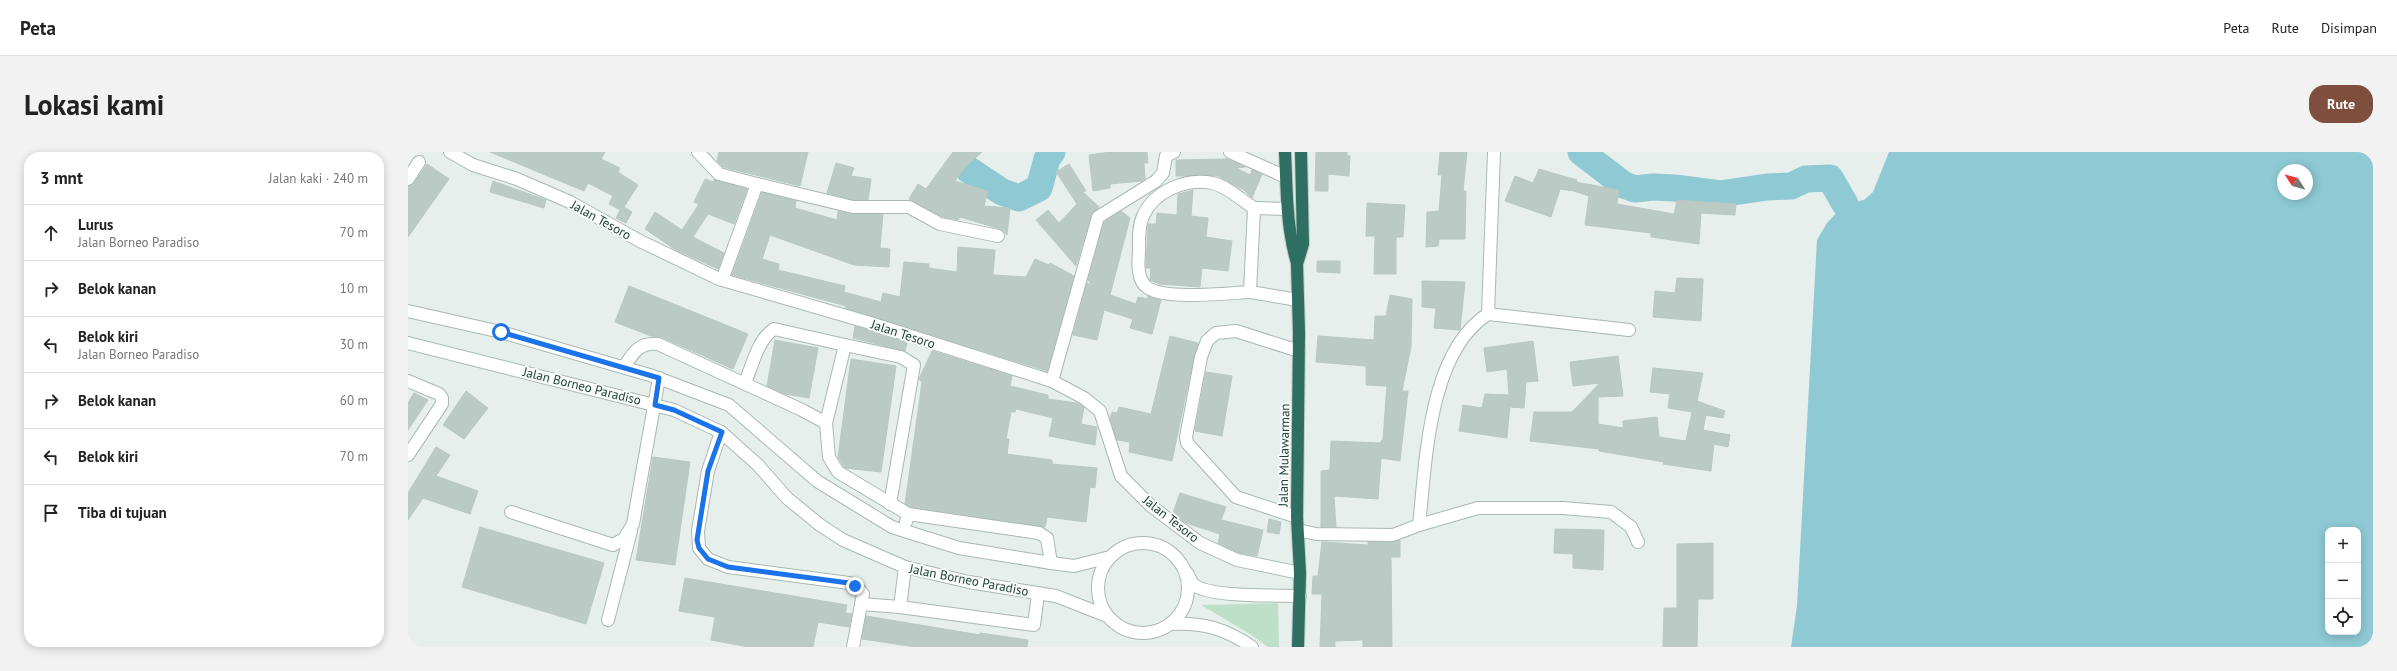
<!DOCTYPE html>
<html lang="id">
<head>
<meta charset="utf-8">
<style>
  :root { --surface:#fff; --page:#f2f2f2; --text:#222; --muted:#767676; --line:#e0e0e0; --accent:#804e3d }
  body { margin:0; font-family:"PT Sans",sans-serif; background:var(--page); color:var(--text) }
  .controls { position:absolute; right:12px; bottom:12px; display:grid; overflow:hidden; border-radius:8px; box-shadow:0 2px 10px #0003 }
  .controls button { width:36px; height:36px; display:grid; place-items:center; padding:0; border:0; border-bottom:1px solid var(--line); background:var(--surface); color:var(--text); font:20px sans-serif }
  .compass { position:absolute; left:1869px; top:12px; width:36px; height:36px; border-radius:50%; background:var(--surface); box-shadow:0 2px 10px #0003; rotate:306deg }
  .stop { position:absolute; width:12px; height:12px; margin:-9px; border:3px solid #1a73e8; border-radius:50%; background:#fff }
  .stop.end { background:#1a73e8; border-color:#fff; box-shadow:0 1px 4px #0008 }
  .list { margin:0; padding:0; list-style:none }
  h2 { display:flex; justify-content:space-between; align-items:center; height:52px; margin:0; padding:0 16px; font-size:17px }
  h2 small { font-size:13px; font-weight:400; color:var(--muted) }
  .list li { display:grid; grid-template-columns:26px 1fr auto; gap:12px; align-items:center; box-sizing:border-box; height:56px; padding:0 16px; border-top:1px solid var(--line) }
  .list b { display:block; font-size:15px; white-space:nowrap }
  .list p { margin:0; font-size:13px; white-space:nowrap; color:var(--muted) }
  .list em { font-size:13px; font-style:normal; color:var(--muted) }
  .icon { flex:none; width:22px; height:22px; fill:none; stroke:currentColor; stroke-width:2; stroke-linecap:round; stroke-linejoin:round }
  .map { position:relative; flex:none; width:1965px; height:495px; overflow:hidden; border-radius:16px }
  header { display:flex; align-items:center; gap:24px; box-sizing:border-box; height:56px; padding:0 20px; background:var(--surface); border-bottom:1px solid var(--line) }
  header strong { font-size:19px }
  nav { display:flex; gap:22px; margin-inline-start:auto; font-size:14px }
  .intro { display:flex; align-items:center; justify-content:space-between; box-sizing:border-box; height:96px; padding:0 24px }
  h1 { margin:0; font-size:28px }
  .button { padding:10px 18px; border-radius:16px; background:var(--accent); color:#fff; font-size:14px; font-weight:700 }
  main { display:flex; gap:24px; padding:0 24px }
  aside { flex:1; background:var(--surface); border-radius:16px; box-shadow:0 2px 10px #0003 }
  .map>svg:first-child { display:block }
  .green { fill:#bfe0c8 }
  .water { fill:#8ec9d4; fill-rule:evenodd }
  .lines { fill:none; stroke-linecap:round; stroke-linejoin:round }
  .river { stroke:#8ec9d4; stroke-width:27 }
  .building { fill:#bbcac4; stroke:#b8c9c2 }
  .minor-casing { stroke:#a8b8b2; stroke-width:14 }
  .highway-casing { stroke:#c2cac8; stroke-width:14 }
  .minor { stroke:#fff; stroke-width:12 }
  .highway { stroke:#2f6f62; stroke-width:12 }
  .route { stroke:#1a73e8; stroke-width:5 }
  .labels { text-anchor:middle; dominant-baseline:central; stroke-width:4; stroke-linejoin:round; paint-order:stroke }
  .street-label { font-size:13px; fill:#24423a; stroke:#f7fbf9 }
</style>
</head>
<body>
<header>
<strong>Peta</strong>
<nav><a>Peta</a><a>Rute</a><a>Disimpan</a></nav>
</header>
<div class="intro"><h1>Lokasi kami</h1><a class="button">Rute</a></div>
<main>
<aside>
<h2>3 mnt<small>Jalan kaki · 240 m</small></h2>
<ul class="list">
<li><svg class="icon" aria-label="ahead" viewBox="0 0 24 24"><path d="M12 20V5M6 11l6-6 6 6"/></svg><div><b>Lurus</b><p>Jalan Borneo Paradiso</p></div><em>70 m</em></li>
<li><svg class="icon" aria-label="right" viewBox="0 0 24 24"><path d="M7 20v-9h11M14 6l5 5-5 5"/></svg><div><b>Belok kanan</b></div><em>10 m</em></li>
<li><svg class="icon" aria-label="left" viewBox="0 0 24 24"><path d="M17 20v-9H6M10 6l-5 5 5 5"/></svg><div><b>Belok kiri</b><p>Jalan Borneo Paradiso</p></div><em>30 m</em></li>
<li><svg class="icon" aria-label="right" viewBox="0 0 24 24"><path d="M7 20v-9h11M14 6l5 5-5 5"/></svg><div><b>Belok kanan</b></div><em>60 m</em></li>
<li><svg class="icon" aria-label="left" viewBox="0 0 24 24"><path d="M17 20v-9H6M10 6l-5 5 5 5"/></svg><div><b>Belok kiri</b></div><em>70 m</em></li>
<li><svg class="icon" aria-label="arrive" viewBox="0 0 24 24"><path d="M6 21V4h12l-3 4 3 4H6"/></svg><div><b>Tiba di tujuan</b></div></li>
</ul>
</aside>
<div class="map">
<svg width="1965" height="495" viewBox="0 0 1965 495">
  <rect width="100%" height="100%" fill="#e6efeb"/>
  <path class="green" d="M870,451L871,495H860L842,482L793,453Z"/>
  <path class="water" d="M1481,0H1965V495H1383L1389,454L1409,88L1419,71L1437,52L1456,48L1465,40ZM1875,18H1899V42H1875ZM1920,378H1950V480H1920Z"/>
  <g class="lines">
    <g class="river">
      <path d="M1173,0L1216,33L1227,37L1245,35L1267,36L1312,42L1359,35L1383,34L1398,27L1422,26L1437,52"/>
      <path d="M561,18L594,40L611,46L631,36L639,7L644,0"/>
    </g>
  </g>
  <g class="building">
    <path d="M82,0H197L193,7L212,16L210,20L230,33L216,55L224,60L218,71L208,66L212,58L201,52L205,44L180,31L176,39Z"/>
    <path d="M311,0H400L392,34L315,15L309,9Z"/>
    <path d="M545,0H574L558,14L547,29L580,39L576,54L602,56L599,83L595,78L579,73L552,65L550,68L535,65L501,47L510,32L518,37Z"/>
    <path d="M703,0H739L740,11H736L737,27L733,29L702,32V36L685,39L681,3Z"/>
    <path d="M908,0H939V4H942L941,24L920,22V39H907Z"/>
    <path d="M1032,0H1059L1055,39H1058L1057,87H1031L1030,94L1018,95L1019,60L1031,59L1034,23H1030Z"/>
    <path d="M819,7L837,15L828,16L842,23L844,18L854,22L844,46L836,38L810,24H768V8Z"/>
    <path d="M428,11L446,16L443,24L463,27L460,48H446L419,41Z"/>
    <path d="M19,12L41,27L0,85V34L6,31Z"/>
    <path d="M661,12L678,39L675,40L691,55L683,63L668,114L628,68L640,58L651,71L669,52L648,20Z"/>
    <path d="M1131,17L1169,28L1168,30L1211,38L1209,52L1266,62L1269,48L1328,52L1327,63L1293,61L1291,92L1243,85V81L1177,73L1181,44L1166,39L1152,37L1143,65L1097,49L1107,24L1125,31Z"/>
    <path d="M297,27L305,30L306,27L339,37L326,72L300,62L285,85L316,101L310,117L268,98L237,77L247,60L274,78L291,52L286,50Z"/>
    <path d="M85,29L138,48L136,56L82,40Z"/>
    <path d="M785,38L783,64L800,66L798,85L824,89L820,119L794,116L792,135L751,132L742,128L743,116H738L740,72H748L749,61L769,63L770,42Z"/>
    <path d="M354,41L388,49L387,56L429,68L430,59L445,62H475L472,96L482,97L481,115L446,113L362,83L354,107L371,112L370,118L437,134L436,140L473,150L475,141L492,145L496,110L521,112V116L549,120L550,95L587,98L585,123L618,125L627,107L641,113L642,111L666,124L639,219L437,156L438,154L324,123Z"/>
    <path d="M959,51L997,53L995,85H988V122H966L967,84H958Z"/>
    <path d="M713,59L722,66L702,143L728,152L730,145L740,147V144L753,148L744,182L722,176L725,167L696,158L689,188L665,183L679,131L685,134L680,128L696,70Z"/>
    <path d="M909,109H932V121L909,120Z"/>
    <path d="M1269,126L1295,127L1293,169L1245,165L1247,139L1267,141Z"/>
    <path d="M1014,129L1057,130L1052,178L1026,176L1028,156L1014,155Z"/>
    <path d="M221,134L340,182L325,217L253,185L243,184L207,170Z"/>
    <path d="M982,143L1004,147L1003,195L994,239H1000L992,309L973,306L970,347L926,344L928,375H913V319L922,318L923,289L972,291L975,287L979,234L958,233V214L908,210L910,184L966,188L967,164H978Z"/>
    <path d="M447,174L499,191L497,199L445,186Z"/>
    <path d="M762,184L790,191L786,204L764,309L721,300L722,290L709,288L702,267L704,260L709,261L711,255L743,262Z"/>
    <path d="M367,188L410,196L401,246L377,242L359,234Z"/>
    <path d="M1125,189L1130,229L1118,230L1116,256L1102,255V252L1099,286L1051,279L1055,253L1074,256L1077,242L1101,243L1099,217L1079,220L1076,196Z"/>
    <path d="M524,199L604,224L602,234L640,243V247L669,251L676,255L673,272L689,275L687,293L641,284L645,266L608,257L607,260H603L598,287H601L599,302L644,308V312L689,316L687,336L682,335L678,370L639,365L637,375L503,355L497,352L514,230L511,227Z"/>
    <path d="M1210,204L1215,244L1190,245V272L1215,276V269L1249,265L1251,285L1278,289L1284,260L1260,256L1262,242L1242,240L1245,216L1295,221L1289,249L1317,259L1315,266L1298,263L1295,278L1322,283L1320,295L1306,292L1303,319L1255,312L1256,310L1191,299V297L1122,289L1126,260H1164L1192,231L1165,234L1162,210Z"/>
    <path d="M443,207L488,214L473,320L437,316L430,305Z"/>
    <path d="M798,220L824,224L814,284L787,279Z"/>
    <path d="M58,239L80,256L56,287L35,273Z"/>
    <path d="M6,241L20,248L0,278V251Z"/>
    <path d="M28,295L42,303L28,324L70,339L62,362L15,346L0,368V341Z"/>
    <path d="M245,305L282,310L267,413L228,408Z"/>
    <path d="M772,341L818,355L813,368L855,378L849,404L831,401L810,391L812,382L778,371L765,361Z"/>
    <path d="M861,367L873,370L871,382L859,380Z"/>
    <path d="M72,375L196,411L178,472L54,435Z"/>
    <path d="M1147,377L1196,378L1195,418L1165,416V402L1146,401Z"/>
    <path d="M992,388V405H983L984,495H955V488L927,489V495H912L914,442H904L905,424H910L914,390L960,393V390H985Z"/>
    <path d="M1305,391V447H1290L1289,495H1255L1256,456H1269V392Z"/>
    <path d="M277,426L439,453L437,461L444,462L441,475L410,470L405,495H341L303,488L307,465L271,459Z"/>
    <path d="M458,464L572,483V481L620,488L619,495H508L454,487Z"/>
  </g>
  <g class="lines">
    <g class="minor-casing">
      <g id="minor">
        <path d="M42,0L65,13L109,27L162,50L232,89L311,127L459,170L644,229L676,246L692,259L713,324L743,354L792,391L829,408L892,421"/>
        <path d="M290,0L311,22L349,32L314,128"/>
        <path d="M822,0L878,25"/>
        <path d="M0,27L11,10"/>
        <path d="M349,32L445,55H501L532,72L590,84"/>
        <path d="M879,57L846,56L842,140L890,148"/>
        <path d="M842,140C820,141 758,148 740,136C729,129 730,112 731,100C731,88 730,75 735,64C746,39 778,26 804,31C819,34 833,48 846,56"/>
        <path d="M0,159L93,180L245,224L321,253L409,329L484,375L551,396L643,411L666,414L702,405"/>
        <path d="M1080,162L1086,0"/>
        <path d="M0,191L266,258L313,280L350,313L379,346L412,373L435,388L497,415L561,430L648,444L699,464"/>
        <path d="M216,215C225,201 231,190 250,192L394,258L418,271L421,305L430,320L500,362"/>
        <path d="M0,229L31,242L34,246V252L0,303"/>
        <path d="M644,229L690,65L748,29L755,21L758,4L766,0"/>
        <path d="M337,231C344,214 350,187 366,177L437,193"/>
        <path d="M418,271L437,193L493,205L506,213L482,352"/>
        <path d="M313,280L300,319L290,379L291,396L300,407L320,415L441,431L451,437L455,442L445,495"/>
        <path d="M103,360L205,393L216,387L225,372L251,226"/>
        <path d="M889,365L828,345L779,291L778,285L793,205L799,189L808,181L828,179L891,199"/>
        <path d="M498,370L500,362L631,381L639,386L643,411"/>
        <path d="M1011,373C1018,310 1020,200 1080,162L1221,178"/>
        <path d="M890,378L908,382L985,383L1011,373L1070,356H1155L1203,360L1223,375L1230,390"/>
        <circle cx="735" cy="436" r="45"/>
        <path d="M779,421C781,425 783,429 785,432C800,446 870,443 892,444"/>
        <path d="M453,452L492,455L626,473L630,442"/>
        <path d="M492,455L497,415"/>
        <path d="M200,468L223,379"/>
        <path d="M763,472C795,470 818,477 844,495"/>
      </g>
    </g>
    <g class="highway-casing">
      <g id="highway">
        <path d="M877,0C879,38 878,74 889,111"/>
        <path d="M890,495L892,421L889,365L891,181L889,112L895,92L893,0"/>
      </g>
    </g>
    <use href="#minor" class="minor"/>
    <use href="#highway" class="highway"/>
  </g>
  <g class="lines">
    <path class="route" d="M93,180L251,226L247,253L266,258L314,280L300,319L289,388L291,396L300,407L320,415L441,431L447,434"/>
  </g>
  <g class="labels">
    <g class="street-label">
      <text transform="translate(193 68) rotate(29)">Jalan Tesoro</text>
      <text transform="translate(495 182) rotate(18)">Jalan Tesoro</text>
      <text transform="translate(174 234) rotate(14)">Jalan Borneo Paradiso</text>
      <text transform="translate(876 303) rotate(-89)">Jalan Mulawarman</text>
      <text transform="translate(763 367) rotate(38)">Jalan Tesoro</text>
      <text transform="translate(561 428) rotate(11)">Jalan Borneo Paradiso</text>
    </g>
  </g>
</svg>
<div class="controls">
<button>+</button>
<button>−</button>
<button><svg class="icon" aria-label="locate" viewBox="0 0 24 24"><circle cx="12" cy="12" r="6"/><path d="M12 2v4M12 18v4M2 12h4M18 12h4"/></svg></button>
</div>
<svg class="compass" viewBox="-18 -18 36 36"><path d="M0-13l5 13h-10z" fill="#e53935"/><path d="M0 13l5-13h-10z" fill="#767676"/></svg>
<div class="stop" style="left:93px;top:180px"></div>
<div class="stop end" style="left:447px;top:434px"></div>
</div>
</main>
</body>
</html>
